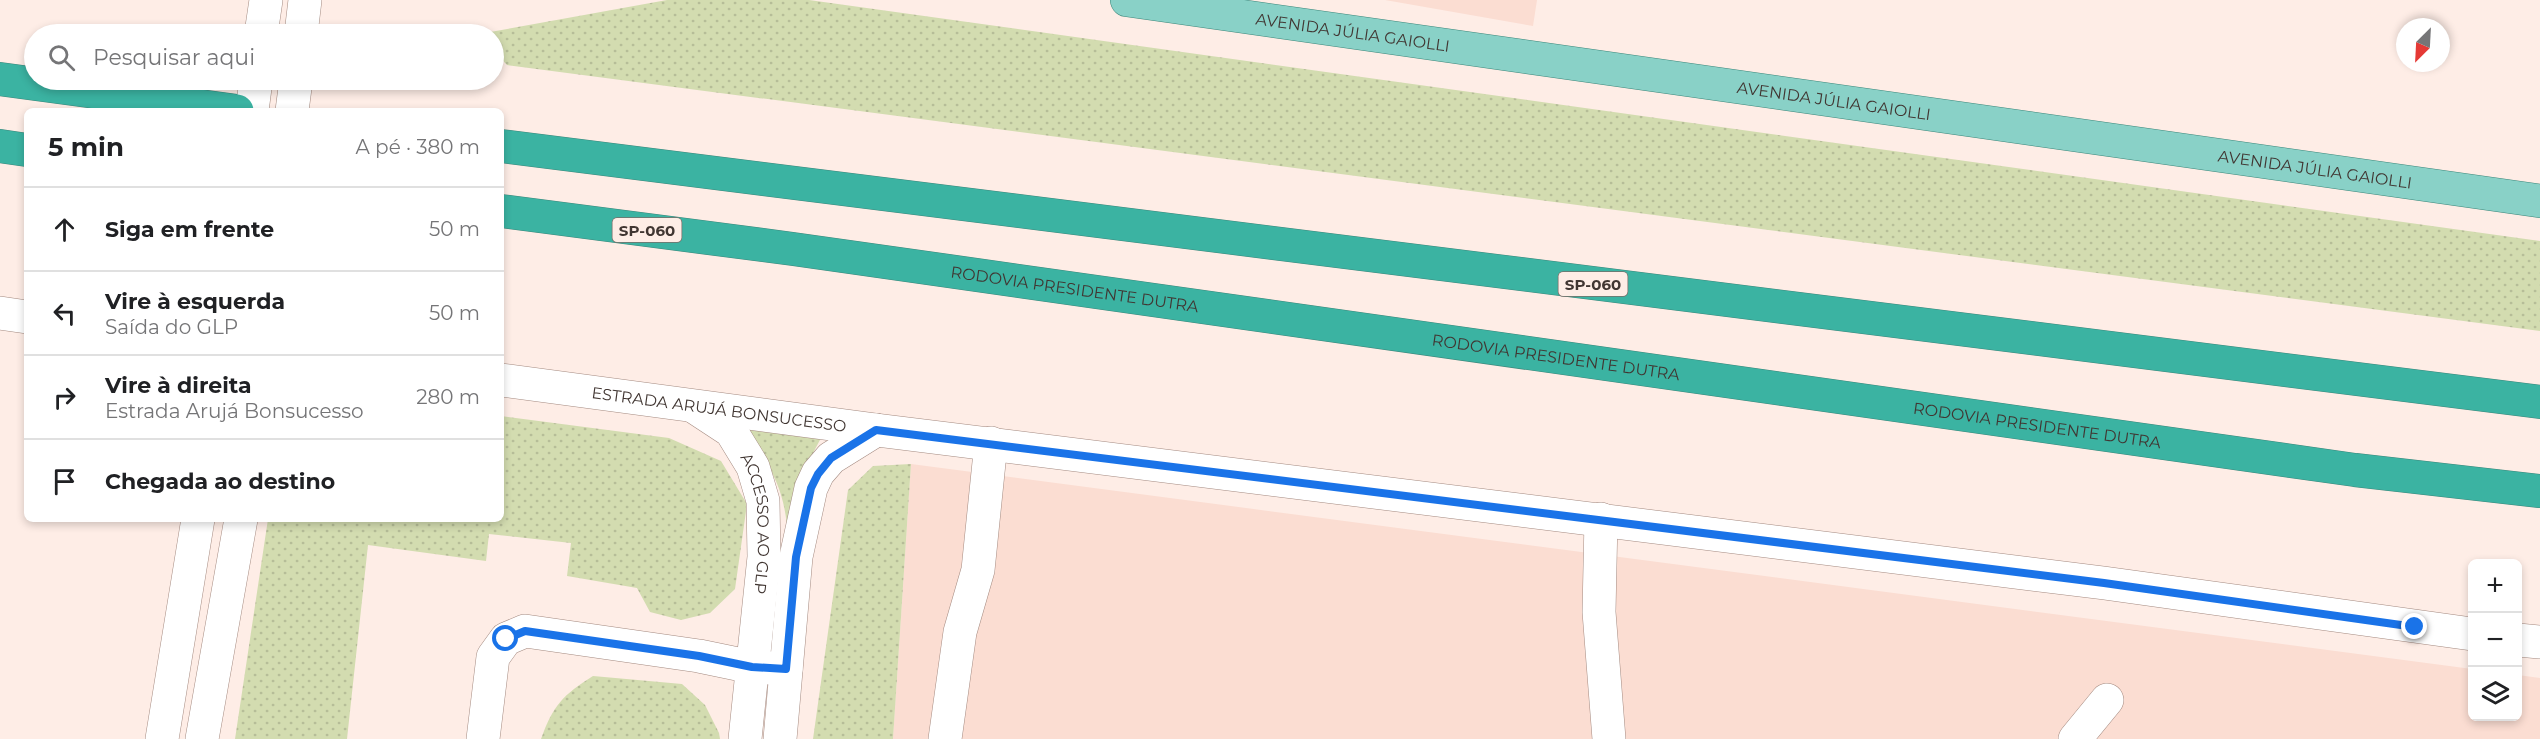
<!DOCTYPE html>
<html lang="pt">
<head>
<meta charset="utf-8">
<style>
  :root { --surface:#fff; --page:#f2f2f2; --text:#202124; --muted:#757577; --line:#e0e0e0 }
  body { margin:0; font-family:Montserrat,sans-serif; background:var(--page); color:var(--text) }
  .controls { position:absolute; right:18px; bottom:18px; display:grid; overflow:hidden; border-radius:9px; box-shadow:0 3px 9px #0003 }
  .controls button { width:54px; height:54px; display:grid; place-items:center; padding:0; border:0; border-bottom:2px solid var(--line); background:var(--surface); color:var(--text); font:30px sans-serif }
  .compass { position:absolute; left:2396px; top:18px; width:54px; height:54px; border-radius:50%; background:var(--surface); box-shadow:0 3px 9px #0003; rotate:204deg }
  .stop { position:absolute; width:18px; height:18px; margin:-14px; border:4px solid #1a73e8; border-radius:50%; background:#fff }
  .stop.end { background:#1a73e8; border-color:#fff; box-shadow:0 2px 6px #0008 }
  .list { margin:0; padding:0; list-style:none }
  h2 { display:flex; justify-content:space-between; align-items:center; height:78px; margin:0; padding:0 24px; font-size:26px }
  h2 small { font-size:20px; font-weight:400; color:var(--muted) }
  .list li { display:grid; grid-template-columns:39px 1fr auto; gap:18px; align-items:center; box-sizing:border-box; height:84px; padding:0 24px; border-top:2px solid var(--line) }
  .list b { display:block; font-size:22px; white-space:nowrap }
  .list p { margin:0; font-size:20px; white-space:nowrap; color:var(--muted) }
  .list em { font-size:20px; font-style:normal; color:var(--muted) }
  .icon { flex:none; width:33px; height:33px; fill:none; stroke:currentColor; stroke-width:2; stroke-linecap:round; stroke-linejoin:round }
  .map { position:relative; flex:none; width:2540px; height:739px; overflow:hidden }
  .search { position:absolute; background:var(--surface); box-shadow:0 3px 9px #0003; left:24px; top:24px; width:480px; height:66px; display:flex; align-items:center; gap:15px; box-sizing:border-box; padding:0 21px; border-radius:33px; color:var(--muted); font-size:22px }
  .panel { position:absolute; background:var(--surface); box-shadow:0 3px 9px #0003; left:24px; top:108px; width:480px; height:414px; border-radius:9px }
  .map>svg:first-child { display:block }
  .built { fill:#fbddd2 }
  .grass { fill:url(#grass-dots) }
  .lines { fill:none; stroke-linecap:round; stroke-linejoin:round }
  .minor-casing { stroke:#a48a80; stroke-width:34 }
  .major-casing { stroke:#3d877b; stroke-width:34 }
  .highway-casing { stroke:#3d877b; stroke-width:34 }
  .minor { stroke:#fff; stroke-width:33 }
  .major { stroke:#89d1c7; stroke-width:33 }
  .highway { stroke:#3bb3a2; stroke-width:33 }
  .route { stroke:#1a73e8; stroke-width:8 }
  .labels { text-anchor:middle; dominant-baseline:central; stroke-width:4.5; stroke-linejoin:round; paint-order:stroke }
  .shield { fill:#feede6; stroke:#7a6d68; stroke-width:1.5 }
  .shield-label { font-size:15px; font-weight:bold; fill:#413632 }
  .street-label { font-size:16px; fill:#413632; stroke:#feede6 }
</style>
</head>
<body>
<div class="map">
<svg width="2540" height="739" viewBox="0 0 2540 739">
  <defs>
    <pattern id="grass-dots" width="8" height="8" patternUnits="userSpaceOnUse" patternTransform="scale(1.5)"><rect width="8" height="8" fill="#d3dcb0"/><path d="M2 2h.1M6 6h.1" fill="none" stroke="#b6bd98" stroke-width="1.8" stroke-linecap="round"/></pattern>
  </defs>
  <rect width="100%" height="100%" fill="#feede6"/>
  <g class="built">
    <path d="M1385,0H1537L1533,26Z"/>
    <path d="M911,464L2472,669V716H2518V675L2540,678V739H893Z"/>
  </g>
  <g class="grass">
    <path d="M667,0H809L2540,241V331L507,65L494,51V34H479Z"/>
    <path d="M501,416L669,438L721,461L747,504L735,589L710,613L681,620L650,612L637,588L567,576L571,543L489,534L486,561L368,545L347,739H235L268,519H501Z"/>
    <path d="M739,428L821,438L805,468L788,542C786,490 773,467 739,428Z"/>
    <path d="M911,464L893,739H813L848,490L873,466Z"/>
    <path d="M593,676L682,684L705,705L719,733L720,739H541C553,705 563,695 593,676Z"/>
  </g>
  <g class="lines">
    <g class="minor-casing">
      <g id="minor">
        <path d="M261,34L266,0"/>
        <path d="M301,34L305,0"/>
        <path d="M252,111L256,80"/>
        <path d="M292,111L296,80"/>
        <path d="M0,313L27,317"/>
        <path id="s1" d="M501,380L876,430L2104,583L2472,634"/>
        <path id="s2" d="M696,408L731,431L753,467L763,501L764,557L745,739"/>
        <path d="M1601,519L1599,612L1609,739"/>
        <path d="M2518,640L2540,642"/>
        <path d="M162,739L198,519"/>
        <path d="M202,739L241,519"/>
        <path d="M483,739L493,657L506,639L525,631L699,656L752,667L786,669"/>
        <path d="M780,739L796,557L811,488L818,473L831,458L876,430"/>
        <path d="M945,739L960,632L978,570L991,443"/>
        <path d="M2075,739L2107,700"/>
      </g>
    </g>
    <g class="major-casing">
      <g id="major">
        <path id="s3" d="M1127,0L2540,201"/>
      </g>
    </g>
    <g class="highway-casing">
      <g id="highway">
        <path d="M0,79L237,111"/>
        <path d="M0,146L27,150"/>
        <path d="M501,146L2540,402"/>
        <path id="s4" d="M501,211L793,249L2355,470L2540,491"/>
      </g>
    </g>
    <use href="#minor" class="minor"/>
    <use href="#major" class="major"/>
    <use href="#highway" class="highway"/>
  </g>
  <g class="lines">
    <path class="route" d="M506,639L525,631L699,656L752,667L786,669L796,557L811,488L818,474L831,458L876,430L2104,583L2415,627"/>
  </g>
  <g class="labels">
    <g class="shield">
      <rect x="612.5" y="218" width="69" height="24" rx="4.5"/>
      <rect x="1558.5" y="272" width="69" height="24" rx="4.5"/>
    </g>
    <g class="shield-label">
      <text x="647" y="230">SP-060</text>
      <text x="1593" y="284">SP-060</text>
    </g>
    <g class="street-label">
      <text stroke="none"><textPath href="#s3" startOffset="228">AVENIDA JÚLIA GAIOLLI</textPath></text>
      <text stroke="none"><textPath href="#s3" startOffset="714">AVENIDA JÚLIA GAIOLLI</textPath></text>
      <text stroke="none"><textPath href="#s3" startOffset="1200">AVENIDA JÚLIA GAIOLLI</textPath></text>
      <text stroke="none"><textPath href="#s4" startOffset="579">RODOVIA PRESIDENTE DUTRA</textPath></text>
      <text stroke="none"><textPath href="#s4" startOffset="1065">RODOVIA PRESIDENTE DUTRA</textPath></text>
      <text stroke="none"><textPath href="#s1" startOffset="220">ESTRADA ARUJÁ BONSUCESSO</textPath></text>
      <text stroke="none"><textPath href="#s4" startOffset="1551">RODOVIA PRESIDENTE DUTRA</textPath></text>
      <text stroke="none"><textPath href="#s2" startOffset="141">ACCESSO AO GLP</textPath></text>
    </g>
  </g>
</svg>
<div class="controls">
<button>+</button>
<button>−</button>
<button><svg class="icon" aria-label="layers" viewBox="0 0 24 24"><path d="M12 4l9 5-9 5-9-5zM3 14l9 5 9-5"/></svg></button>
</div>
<svg class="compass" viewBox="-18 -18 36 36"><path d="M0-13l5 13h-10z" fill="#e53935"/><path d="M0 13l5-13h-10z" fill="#757577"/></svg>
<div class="stop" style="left:506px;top:639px"></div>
<div class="stop end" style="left:2415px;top:627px"></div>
<div class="search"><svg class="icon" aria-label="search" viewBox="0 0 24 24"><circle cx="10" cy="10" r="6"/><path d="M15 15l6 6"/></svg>Pesquisar aqui</div>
<section class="panel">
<h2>5 min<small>A pé · 380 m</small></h2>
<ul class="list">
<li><svg class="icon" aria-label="ahead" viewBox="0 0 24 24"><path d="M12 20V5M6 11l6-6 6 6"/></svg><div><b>Siga em frente</b></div><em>50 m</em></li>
<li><svg class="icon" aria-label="left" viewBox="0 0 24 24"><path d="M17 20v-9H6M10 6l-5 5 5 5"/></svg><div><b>Vire à esquerda</b><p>Saída do GLP</p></div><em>50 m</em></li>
<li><svg class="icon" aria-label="right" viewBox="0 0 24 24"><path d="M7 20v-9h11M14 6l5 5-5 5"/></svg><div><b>Vire à direita</b><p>Estrada Arujá Bonsucesso</p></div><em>280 m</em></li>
<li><svg class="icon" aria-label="arrive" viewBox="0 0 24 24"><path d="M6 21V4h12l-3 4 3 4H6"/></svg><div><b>Chegada ao destino</b></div></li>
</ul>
</section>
</div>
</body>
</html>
